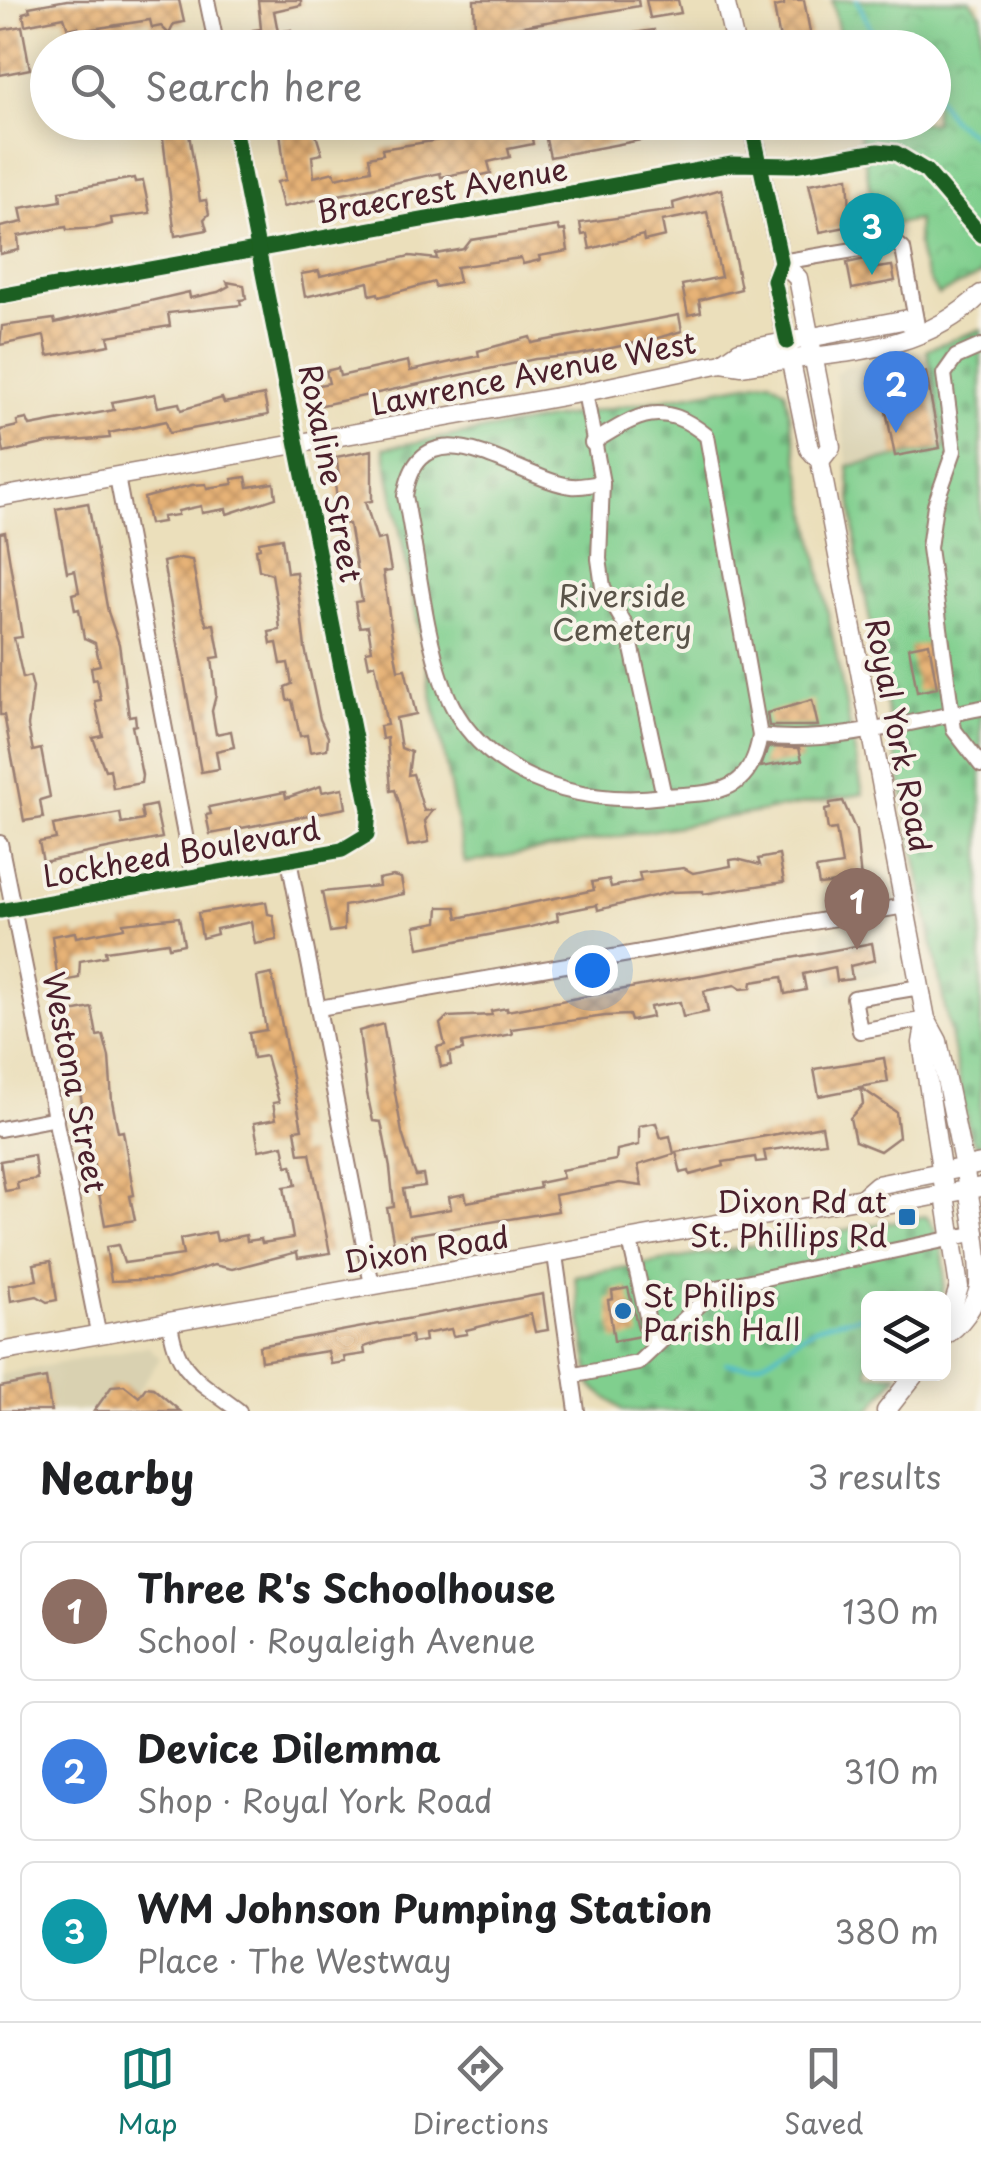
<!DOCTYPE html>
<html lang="en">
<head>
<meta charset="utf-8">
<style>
  :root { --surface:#fff; --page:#f6f6f6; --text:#202124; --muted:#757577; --line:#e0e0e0; --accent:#0f766e }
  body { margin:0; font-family:"Playpen Sans",sans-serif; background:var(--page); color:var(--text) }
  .controls { position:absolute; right:30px; bottom:30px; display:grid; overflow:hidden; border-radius:15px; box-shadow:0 5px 25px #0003 }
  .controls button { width:90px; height:90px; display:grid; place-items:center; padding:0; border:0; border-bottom:2px solid var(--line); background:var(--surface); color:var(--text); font:50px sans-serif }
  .you { position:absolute; left:592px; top:970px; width:35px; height:35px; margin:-25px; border:8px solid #fff; border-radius:50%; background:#1a73e8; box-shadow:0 0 0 15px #1a73e833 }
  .badge { display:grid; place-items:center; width:65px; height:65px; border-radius:50%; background:var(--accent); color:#fff; font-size:32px; font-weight:700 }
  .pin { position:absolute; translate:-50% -82px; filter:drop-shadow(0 2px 5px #0008) }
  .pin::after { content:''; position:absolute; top:52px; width:35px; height:30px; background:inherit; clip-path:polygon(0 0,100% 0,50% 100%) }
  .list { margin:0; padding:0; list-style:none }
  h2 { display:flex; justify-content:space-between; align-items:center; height:130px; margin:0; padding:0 40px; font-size:42px }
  h2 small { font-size:32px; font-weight:400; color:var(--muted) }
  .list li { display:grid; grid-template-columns:65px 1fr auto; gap:30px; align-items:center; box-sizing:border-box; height:140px; margin:0 20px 20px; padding:0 20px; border:2px solid var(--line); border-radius:15px }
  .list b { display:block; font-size:38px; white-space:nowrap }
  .list p { margin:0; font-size:32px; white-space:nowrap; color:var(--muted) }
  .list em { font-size:32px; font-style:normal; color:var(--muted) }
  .icon { flex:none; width:55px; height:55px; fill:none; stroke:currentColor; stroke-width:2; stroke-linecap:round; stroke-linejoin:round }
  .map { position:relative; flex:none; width:981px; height:1411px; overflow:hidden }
  .search { position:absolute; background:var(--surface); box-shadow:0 5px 25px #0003; left:30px; right:30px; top:30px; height:110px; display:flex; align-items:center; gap:25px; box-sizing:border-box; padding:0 35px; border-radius:55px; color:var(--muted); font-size:38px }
  .sheet { height:610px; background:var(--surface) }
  nav { display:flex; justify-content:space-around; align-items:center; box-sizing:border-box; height:140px; border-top:2px solid var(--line); background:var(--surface); font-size:28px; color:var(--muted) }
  nav a { display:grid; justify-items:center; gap:5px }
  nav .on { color:var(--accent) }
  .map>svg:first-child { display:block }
  .built { fill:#d9d1b1 }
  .cemetery { fill:url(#cemetery-stones); stroke:#65775c; stroke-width:2.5 }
  .park { fill:url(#park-crowns); stroke:#65775c; stroke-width:2.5 }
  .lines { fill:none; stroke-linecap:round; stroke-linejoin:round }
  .stream { stroke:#51bdcb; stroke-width:4 }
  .building { fill:url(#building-cross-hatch) }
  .minor-casing { stroke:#9a7f73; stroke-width:18 }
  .major-casing { stroke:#9a7f73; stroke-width:21 }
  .minor { stroke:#fff; stroke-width:14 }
  .major { stroke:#fff; stroke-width:18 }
  .cycleway-casing { stroke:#f7f3e8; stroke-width:21 }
  .cycleway { stroke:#1b5e20; stroke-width:15 }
  .poi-dot { fill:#1f6fb2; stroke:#f7f3e8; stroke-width:4 }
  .labels { text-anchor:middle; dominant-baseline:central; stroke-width:8; stroke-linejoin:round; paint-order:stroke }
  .street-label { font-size:30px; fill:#4a1f2b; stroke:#f7f3e8 }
  .park-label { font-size:30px; fill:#5a5449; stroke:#f7f3e8 }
  .poi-label { font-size:30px; fill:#4a1f2b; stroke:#f7f3e8; text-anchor:end }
</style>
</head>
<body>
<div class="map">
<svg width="981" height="1411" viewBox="0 0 981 1411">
  <defs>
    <pattern id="cemetery-stones" width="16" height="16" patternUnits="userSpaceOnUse" patternTransform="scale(2.5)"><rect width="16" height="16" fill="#80cf8e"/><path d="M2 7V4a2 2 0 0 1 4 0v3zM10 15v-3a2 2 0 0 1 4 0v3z" fill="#70b17b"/></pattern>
    <pattern id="park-crowns" width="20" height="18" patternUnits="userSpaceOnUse" patternTransform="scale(2.5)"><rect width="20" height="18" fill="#80cf8e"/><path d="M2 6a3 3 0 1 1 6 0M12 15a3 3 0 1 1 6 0" fill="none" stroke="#70b17b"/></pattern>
    <pattern id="building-cross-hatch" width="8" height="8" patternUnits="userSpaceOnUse" patternTransform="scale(2.5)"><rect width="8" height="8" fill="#e7b377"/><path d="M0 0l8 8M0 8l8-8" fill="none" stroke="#bd9162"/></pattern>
  </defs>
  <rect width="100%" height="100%" fill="#f7f3e8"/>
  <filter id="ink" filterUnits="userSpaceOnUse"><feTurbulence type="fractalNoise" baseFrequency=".01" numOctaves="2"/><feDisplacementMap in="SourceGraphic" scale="20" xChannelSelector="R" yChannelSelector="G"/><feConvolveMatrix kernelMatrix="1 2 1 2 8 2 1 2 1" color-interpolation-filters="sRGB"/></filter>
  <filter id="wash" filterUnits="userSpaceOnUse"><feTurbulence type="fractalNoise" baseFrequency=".0048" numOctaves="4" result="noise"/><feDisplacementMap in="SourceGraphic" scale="40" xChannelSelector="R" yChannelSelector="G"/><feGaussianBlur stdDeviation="2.25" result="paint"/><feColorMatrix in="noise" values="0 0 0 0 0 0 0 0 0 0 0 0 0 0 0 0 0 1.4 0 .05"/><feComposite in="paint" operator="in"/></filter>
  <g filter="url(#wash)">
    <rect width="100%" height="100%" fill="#ebdfbb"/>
    <g class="built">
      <path d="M927,349L946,448L848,466L835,374L845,367Z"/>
      <path d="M883,919L892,971L831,985L822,930Z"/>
      <path d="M148,1346L160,1358L125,1411H0V1375Z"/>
    </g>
    <g class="cemetery">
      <path d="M981,329V1149L970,1137L857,554L848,466L946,448L927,349Z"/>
      <path d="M770,380L785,390L863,794L465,863L384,448Z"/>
      <path d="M926,1216C944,1239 947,1269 942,1298H868V1374H898L869,1411H623L591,1385L575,1276Z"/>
    </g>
    <path class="park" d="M832,0H970L981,14V275L938,295C921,269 915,250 918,220L878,227L857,123L934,122V48L842,47Z"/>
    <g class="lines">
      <g class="stream">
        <path d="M857,0L874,35L893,48"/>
        <path d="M934,92L950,118L981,141"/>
        <path d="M726,1363C770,1375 784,1339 820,1326C835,1320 853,1319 868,1315"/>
      </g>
    </g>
    <g id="blocks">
      <g class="building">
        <path d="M67,0H179L184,22L174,24L169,34L161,26L152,28L150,20L79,31L78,27L68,29L64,17L25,25L23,13L30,11L29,7Z"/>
        <path d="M258,0H301V5L274,11L278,32L291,30L294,48H256L253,30L261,29Z"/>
        <path d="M474,0H638L639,6L489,32L475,31Z"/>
        <path d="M646,0H678L681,13L650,18Z"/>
        <path d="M784,0H804L813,48L781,45L774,7L784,5Z"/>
        <path d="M22,26L30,69L0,75V30Z"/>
        <path d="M654,30L657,48H624L622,35Z"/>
        <path d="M161,122H187L200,201L206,200L209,214L204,219L207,230L175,236Z"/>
        <path d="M287,122H312L322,154L312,156L314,177L334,172L336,178L371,170L369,157L383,154L382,149L439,140L437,126L450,123L451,129L480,122H529L533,144L508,149L510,157L488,162L491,173L473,177L471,171L441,177L440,173L283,207L277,182L286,180L280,132L296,129Z"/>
        <path d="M572,122H616L617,126L704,122L705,128L550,157L545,135L573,129Z"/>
        <path d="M848,177L851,226L820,232L809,184Z"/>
        <path d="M134,178L135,182L143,181L150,213L111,218L112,224L96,228L67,230L66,227L18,236L19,250L0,254V227L23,222L20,208L61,201L60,191Z"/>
        <path d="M721,189L741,289L699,300L701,312L688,315L682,285L721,277L707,212L662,221L665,236L644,241L643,235L590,249L587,234L582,235L580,223L674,210L673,203Z"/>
        <path d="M558,226L560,231L565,230L568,251L539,256L540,260L523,264L521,258L456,267L459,282L435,287L434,282L379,297L378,293L370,295L368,282L305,297L301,274L319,271L320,276L410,256L437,259L436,254L464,249L471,240Z"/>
        <path d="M875,257L877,268L892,266L895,281L852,289L847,263Z"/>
        <path d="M227,282L244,285L246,299L240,300L241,305L168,313L170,326L108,336L110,345L48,356L44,336L0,345L2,326L54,319L55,323L189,292L190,298L218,292L229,286Z"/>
        <path d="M679,315L682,331L654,339L578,355L535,359L313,407L309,387L329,383L326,371L338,368L340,376L408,361L410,371L479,356L478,351L530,337L532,343Z"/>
        <path d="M926,372L940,448L895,456L880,381Z"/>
        <path d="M155,394L158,407L179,403L181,410L222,398L224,403L264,395L268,415L169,433L166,421L109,433L110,438L47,443L4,453L0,430L18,426L17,421L27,419L30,426L114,410L112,402Z"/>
        <path d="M372,450V501L365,502L377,540L385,538L391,571L383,572L393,642L398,670L405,669L416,714L396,718L401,748L411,752L408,775L413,774L424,811L433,810L425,821L429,842L408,846L400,805L395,790L391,791L387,738L382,739L380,726L387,725L375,664L369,666L366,651L372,650L368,626L360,627L357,616L355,602L362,601L349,524L340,523L334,476L339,475L336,457Z"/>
        <path d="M246,477L248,487L274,483L276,498L227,514L226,509L202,513L201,506L178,511V515L162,517L163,522L149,524L144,498L192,485L206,484L207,488L233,484L232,479Z"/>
        <path d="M88,503L108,612L119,644L129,716L135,715L136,725L132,726L142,775L141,783L113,788L110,769L105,770L93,738L103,736L95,701L101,700L97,679L93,680L91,667L100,665L95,643L84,638L79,609L75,610L72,594L79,592L75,570L67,572L56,509Z"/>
        <path d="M5,532L22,637L14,638L23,678L30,676L33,688L28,726L33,751L41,749L50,797L40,800L43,818L24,821L4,715H0V533Z"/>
        <path d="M282,538L287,573L296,572L305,648L320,719L328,737L327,749L310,752L307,735L300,736L292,700H287L285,687L292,684L288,663L281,664L277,643L271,644L269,632L280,630L278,611L272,574L259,570L256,549L260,548L259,542Z"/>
        <path d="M180,558L192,560L202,612L207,625L214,624L220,657L212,658L216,695L212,711L216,734L231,731L234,747L216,751L219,769L201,772L163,562Z"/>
        <path d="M929,643L937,688L917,692L909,647Z"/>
        <path d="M812,700L818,726H769L767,713Z"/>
        <path d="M768,747L799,748L802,760L761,767Z"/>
        <path d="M321,786L322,792L343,788L346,808L210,834L206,815L211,814L209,807L285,792L286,798Z"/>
        <path d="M843,801L856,831L861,880L819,885L816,869L842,865L836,829L828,830L825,810L830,809V803Z"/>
        <path d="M155,805L162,838L43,862L39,842L56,839L53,825L120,813L122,824L143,820L141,808Z"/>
        <path d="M779,855L784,882L703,894V891L670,892L598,910L597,905L557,913L558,920L531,927L419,948L415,926L438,922L439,907H456L458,918L594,890L592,882L609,879L611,887L641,881L639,873L684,868L693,873L731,866L730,860L737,859L760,865L758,859Z"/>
        <path d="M393,876L401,878L404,894L344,906V930L330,932L322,892L379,886L378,879Z"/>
        <path d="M266,902L268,914L273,915L277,940L255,944L251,922L216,929L217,934L202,938L198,913Z"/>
        <path d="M179,917L184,944L169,947L168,942L105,951L106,956L80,961L79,978L58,982L52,936L75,932L76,937L124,928L123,923Z"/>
        <path d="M872,943L875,960L850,966L852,979L837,981L835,967L803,974L806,990L785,994L782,977L752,982L751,988L741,989L735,985L704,991L708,1012L683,1017L680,1002L650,1007L652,1017L631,1021L629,1015L605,1016L511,1029L512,1034L462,1043L463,1050L449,1053L451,1065L441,1067L437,1047L445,1045L440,1024L447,1017L492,1015L491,1011L507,1008V1011Z"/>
        <path d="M272,974L302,1129L295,1130L299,1154L310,1153L330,1253L298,1258L297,1252L232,1269L214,1265L167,1279L111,1281L106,1247L118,1245L124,1263L183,1255L180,1239L215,1232L217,1241L246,1235L247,1241L261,1239L262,1243L293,1238L284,1187L296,1185L292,1165L287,1166L283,1145L259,1150L254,1123L276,1119L273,1103L279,1102L266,1056L253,1058L249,1033L266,1030L257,977Z"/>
        <path d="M92,1008L97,1036L103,1035L109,1057L112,1101L118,1132L123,1131L134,1195L130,1196L135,1220L105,1225L65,1013Z"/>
        <path d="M383,1024L402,1133L412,1165L416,1176L423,1175L425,1186L403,1189L408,1216L451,1209L449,1197L465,1194L467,1202L540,1188L539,1183L563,1178L561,1170L616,1160L617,1150L639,1145V1126L656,1123L661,1138L670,1136L674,1154L638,1165L642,1186L620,1183L555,1195L558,1211L411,1235L412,1240L394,1244L387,1208L394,1207L390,1168L381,1122L373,1121L367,1093L359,1031Z"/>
        <path d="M884,1058L888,1082L860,1087L896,1112L899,1137L880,1151L855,1141L850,1118L863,1104L861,1088L819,1096L814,1069Z"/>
        <path d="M822,1126L825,1142L764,1151L766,1161L756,1162L755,1157L723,1162L724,1166L690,1175L689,1171L681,1173L676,1152Z"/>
        <path d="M34,1155L37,1179L17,1182L18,1189L5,1191L0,1161Z"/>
        <path d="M51,1261L57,1300L47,1302L37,1296L11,1301L9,1285L37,1280L34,1264Z"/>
        <path d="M628,1288L640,1336L614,1341L608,1300L613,1299L612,1291Z"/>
        <path d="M543,1294L548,1330L535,1332L531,1314L466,1330L467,1334L453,1336L451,1329L424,1334L425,1341L412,1343L411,1336L383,1341L364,1347L365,1354L344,1357L345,1362L331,1364L328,1351L261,1361L259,1346Z"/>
        <path d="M46,1378L51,1411H0V1387Z"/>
        <path d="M124,1385L139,1397L146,1387L153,1388L180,1411H94L112,1386Z"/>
      </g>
    </g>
  </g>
  <g filter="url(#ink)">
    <use href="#blocks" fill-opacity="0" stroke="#9a7f73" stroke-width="2.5"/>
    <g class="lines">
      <g class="minor-casing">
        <g id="minor">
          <path d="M207,0L217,48"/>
          <path d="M781,262L896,243L903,249L918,331"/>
          <path d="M0,296L732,164L793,165L878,151L896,153L926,171L981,235"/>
          <path d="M981,346L956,357L944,374L954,451L935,505L929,548L954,730L981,765"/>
          <path d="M585,392L602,483L599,559L603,587L628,630L664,796C716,793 750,795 760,736"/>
          <path d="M592,443C637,415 661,398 707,436L760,736C832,745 910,722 981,708"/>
          <path d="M117,477L193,877"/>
          <path d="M602,483C593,484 581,487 572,486C523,482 421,395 405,496C417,554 424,630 443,684C474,775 578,808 664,796"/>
          <path d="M0,843L98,1332"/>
          <path d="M289,860L372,1285"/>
          <path d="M0,911L342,850L367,835L369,809L233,122"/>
          <path d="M920,987L854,998L860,1031L926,1019"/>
          <path d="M319,1008L905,906"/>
          <path d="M0,1129L56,1118"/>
          <path d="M630,1241L654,1348"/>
          <path d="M555,1255L577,1411"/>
          <path d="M170,1321C175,1373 200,1381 239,1411"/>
          <path d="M575,1375L638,1363L717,1288L977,1233"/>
        </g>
      </g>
      <g class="major-casing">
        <g id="major">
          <path d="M725,0L736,48"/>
          <path d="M751,122L781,262L774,280L809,449L820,461L926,1019L938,1041C950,1101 981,1232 979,1287C975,1306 960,1326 944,1336"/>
          <path d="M781,262L798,278L831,447L820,461"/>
          <path d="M722,363L739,351L908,319L918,331"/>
          <path d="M0,497L585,392L722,363L742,366C829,351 915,359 981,294"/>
          <path d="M926,1019L922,1043L959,1287L944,1334"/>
          <path d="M862,1198L881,1206L981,1187"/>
          <path d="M0,1352L862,1198L877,1185L981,1164"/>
          <path d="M886,1411L915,1374"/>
        </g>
      </g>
      <use href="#minor" class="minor"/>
      <use href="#major" class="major"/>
      <g class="cycleway-casing">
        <g id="cycleway">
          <path d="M751,122L781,262L774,280L787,342"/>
          <path d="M0,296L732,164L793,165L878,151L896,153L926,171L981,235"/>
          <path d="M0,911L342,850L367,835L369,809L233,122"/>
        </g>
      </g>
      <use href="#cycleway" class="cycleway"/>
    </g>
  </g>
  <g class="poi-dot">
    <rect x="897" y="1207" width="20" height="20" rx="5"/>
    <circle cx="623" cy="1311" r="10"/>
  </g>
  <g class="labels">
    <g class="street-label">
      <text transform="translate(442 189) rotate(-10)">Braecrest Avenue</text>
      <text transform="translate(533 372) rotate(-11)">Lawrence Avenue West</text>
      <text transform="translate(332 473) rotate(79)">Roxaline Street</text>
      <text transform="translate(900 735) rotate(79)">Royal York Road</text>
      <text transform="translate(181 851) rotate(-10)">Lockheed Boulevard</text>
      <text transform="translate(76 1082) rotate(79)">Westona Street</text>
      <text transform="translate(426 1248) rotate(-9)">Dixon Road</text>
    </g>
    <g class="park-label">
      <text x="622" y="594">Riverside<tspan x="622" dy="34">Cemetery</tspan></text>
    </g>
    <g class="poi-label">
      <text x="887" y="1200">Dixon Rd at<tspan x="887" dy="34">St. Phillips Rd</tspan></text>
      <text x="643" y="1294" text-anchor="start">St Philips<tspan x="643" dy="34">Parish Hall</tspan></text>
    </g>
  </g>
</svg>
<div class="controls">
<button><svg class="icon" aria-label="layers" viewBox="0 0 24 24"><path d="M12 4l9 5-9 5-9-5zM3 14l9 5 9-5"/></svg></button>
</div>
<div class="you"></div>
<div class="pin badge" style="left:857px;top:950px;background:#8d6e63">1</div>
<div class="pin badge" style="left:896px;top:433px;background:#3f7fe0">2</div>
<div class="pin badge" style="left:872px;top:275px;background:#0f9aa8">3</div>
<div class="search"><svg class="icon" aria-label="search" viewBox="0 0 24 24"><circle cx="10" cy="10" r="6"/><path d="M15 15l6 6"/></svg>Search here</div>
</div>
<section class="sheet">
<h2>Nearby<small>3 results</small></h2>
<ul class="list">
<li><span class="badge" style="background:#8d6e63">1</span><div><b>Three R's Schoolhouse</b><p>School · Royaleigh Avenue</p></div><em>130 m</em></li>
<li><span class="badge" style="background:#3f7fe0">2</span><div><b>Device Dilemma</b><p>Shop · Royal York Road</p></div><em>310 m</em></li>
<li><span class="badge" style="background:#0f9aa8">3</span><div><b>WM Johnson Pumping Station</b><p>Place · The Westway</p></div><em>380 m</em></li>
</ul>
</section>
<nav>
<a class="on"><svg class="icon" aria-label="map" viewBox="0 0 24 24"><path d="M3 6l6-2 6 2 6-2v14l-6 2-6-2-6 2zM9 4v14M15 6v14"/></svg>Map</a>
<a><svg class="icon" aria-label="directions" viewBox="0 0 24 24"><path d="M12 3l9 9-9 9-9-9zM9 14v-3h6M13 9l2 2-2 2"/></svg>Directions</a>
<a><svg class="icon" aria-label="saved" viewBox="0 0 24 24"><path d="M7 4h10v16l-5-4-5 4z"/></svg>Saved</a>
</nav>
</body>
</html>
